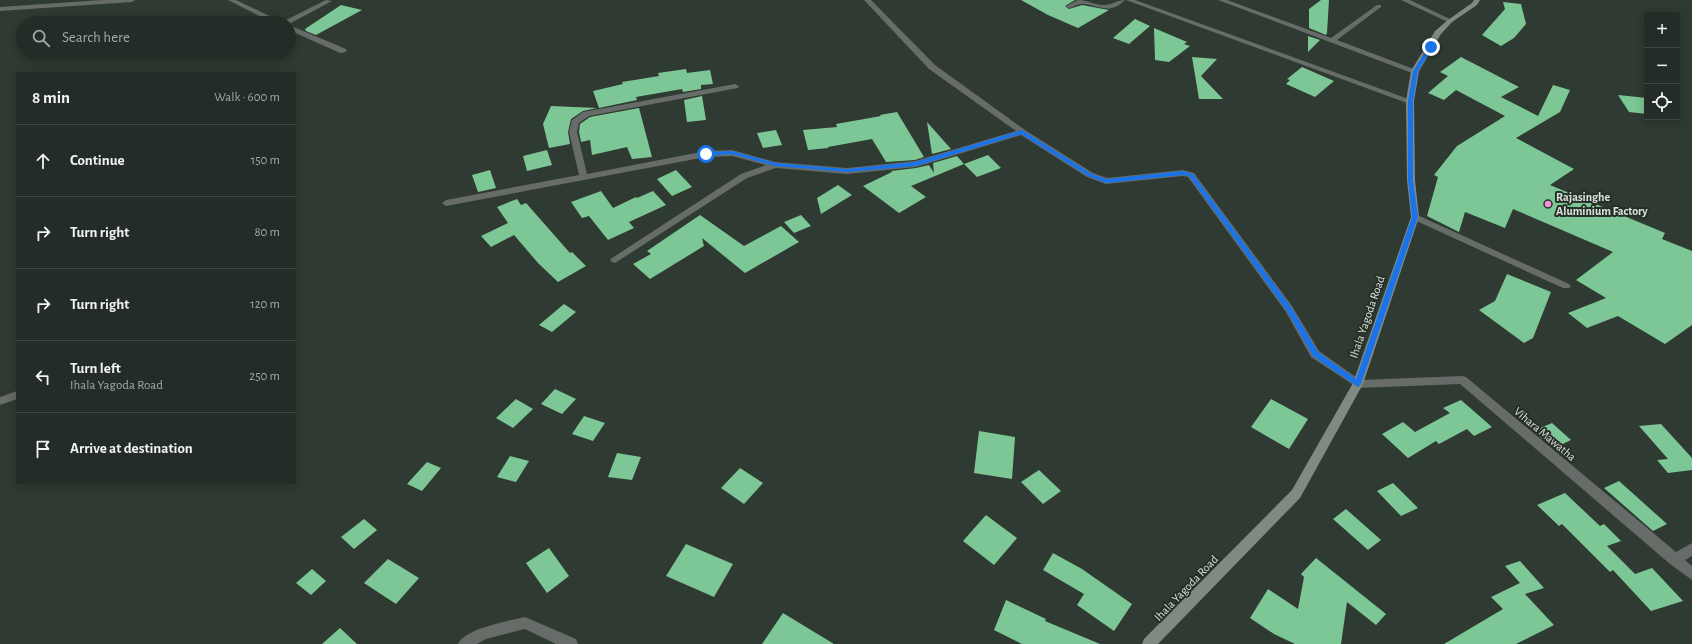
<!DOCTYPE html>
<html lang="en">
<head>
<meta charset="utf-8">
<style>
  :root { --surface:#232c26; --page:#2f3832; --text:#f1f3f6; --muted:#a3a7a7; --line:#404843 }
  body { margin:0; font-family:"Alegreya Sans",sans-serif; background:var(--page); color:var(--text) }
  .controls { position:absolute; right:12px; top:12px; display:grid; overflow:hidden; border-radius:0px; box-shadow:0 2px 10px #0003 }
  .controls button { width:36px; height:36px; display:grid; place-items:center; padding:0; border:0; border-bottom:1px solid var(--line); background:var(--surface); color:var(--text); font:20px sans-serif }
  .stop { position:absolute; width:12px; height:12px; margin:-9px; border:3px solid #1a73e8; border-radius:50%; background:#fff }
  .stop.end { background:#1a73e8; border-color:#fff; box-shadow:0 1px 4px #0008 }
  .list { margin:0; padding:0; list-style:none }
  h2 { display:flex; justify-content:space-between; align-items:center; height:52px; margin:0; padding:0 16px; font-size:17px }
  h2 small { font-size:13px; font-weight:400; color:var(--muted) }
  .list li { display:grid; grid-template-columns:26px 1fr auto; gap:12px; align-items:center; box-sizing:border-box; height:72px; padding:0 16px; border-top:1px solid var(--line) }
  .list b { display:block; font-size:15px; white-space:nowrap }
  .list p { margin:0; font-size:13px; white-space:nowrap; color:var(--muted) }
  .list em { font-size:13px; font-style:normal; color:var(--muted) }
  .icon { flex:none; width:22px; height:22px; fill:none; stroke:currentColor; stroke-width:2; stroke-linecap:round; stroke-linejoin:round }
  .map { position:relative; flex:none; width:1692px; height:644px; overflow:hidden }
  .search { position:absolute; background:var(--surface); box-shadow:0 2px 10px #0003; left:16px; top:16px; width:280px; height:44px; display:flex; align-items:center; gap:10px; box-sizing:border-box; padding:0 14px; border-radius:22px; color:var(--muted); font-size:15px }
  .panel { position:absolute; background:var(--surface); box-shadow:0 2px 10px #0003; left:16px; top:72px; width:280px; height:412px; border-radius:0px }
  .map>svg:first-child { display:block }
  .building { fill:#7cc795 }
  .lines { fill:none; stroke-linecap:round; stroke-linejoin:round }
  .street { fill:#676c68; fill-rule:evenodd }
  .secondary { fill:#818983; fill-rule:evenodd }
  .route { fill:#1a73e8 }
  .poi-dot { fill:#f391d6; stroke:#263028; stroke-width:1.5 }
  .labels { text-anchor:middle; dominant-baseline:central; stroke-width:4; stroke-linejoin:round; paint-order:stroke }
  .poi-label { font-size:12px; font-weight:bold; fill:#dce2de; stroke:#263028; text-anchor:start }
  .street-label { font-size:12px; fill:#dce2de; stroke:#263028 }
</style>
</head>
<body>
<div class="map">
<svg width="1692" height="644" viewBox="0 0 1692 644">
  <rect width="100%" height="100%" fill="#2f3a32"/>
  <g class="building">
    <path d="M1021,0H1075L1065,6L1069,9L1082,5L1109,10L1078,28L1048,15Z"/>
    <path d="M1321,0H1329L1327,33L1326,35L1309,28V9Z"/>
    <path d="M1503,2L1521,4L1526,24L1514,38L1501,46L1482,35L1505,9Z"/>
    <path d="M341,5L362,10L316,35L306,31L305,29Z"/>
    <path d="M1135,19L1150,26L1129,44L1113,38Z"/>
    <path d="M1154,28L1187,42L1184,44L1190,46L1169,62L1155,60Z"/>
    <path d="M1308,36L1320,40L1308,52Z"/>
    <path d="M1192,57L1217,59L1201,76L1223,99H1199Z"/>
    <path d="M1461,57L1519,87L1501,97L1538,116L1553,85L1570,90L1560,112L1516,138L1574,169L1550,185L1665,233L1662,239L1692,251V325L1665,344L1618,316L1587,328L1568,313L1606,298L1576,280L1613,252L1513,209L1505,228L1465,212L1459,232L1427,216L1438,177L1434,175L1457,146L1505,116L1456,90L1444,100L1428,93L1448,76L1440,72Z"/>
    <path d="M1302,67L1334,81L1315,97L1286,84L1290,80L1287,79Z"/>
    <path d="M686,69L687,73L710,70L713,84L701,85V89L683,92L682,89L636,97L637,100L599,108L593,91L623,84L622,82L659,76L658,73Z"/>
    <path d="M1618,95L1647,98V114L1629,112Z"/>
    <path d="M702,96L706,120L687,122L684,100Z"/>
    <path d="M551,106L597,108L583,111L571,119L568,132L570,144L549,148L543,124Z"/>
    <path d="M639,108L652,157L632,159L627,147L592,155L590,140L581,142L579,132L580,124L590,117Z"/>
    <path d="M897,112L924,157L915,160L886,162L872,139L828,147V148L808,150L803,130L837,127L836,124L881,116L880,115Z"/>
    <path d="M927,122L951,149L932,154Z"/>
    <path d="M776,130L782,145L763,148L757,133Z"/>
    <path d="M547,150L552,165L527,171L523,156Z"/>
    <path d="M988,155L1001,168L977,177L964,164Z"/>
    <path d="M957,156L964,164L911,186L926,197L899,213L863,186L892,172L891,171L916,168L929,165L934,173L933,163Z"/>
    <path d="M490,170L496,188L478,192L472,175Z"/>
    <path d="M676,170L692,187L672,196L657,179Z"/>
    <path d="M838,185L852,195L821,214L817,198Z"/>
    <path d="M601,191L613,208L636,197L637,198L653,191L666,205L629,222L634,228L608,240L589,216L582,218L571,202Z"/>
    <path d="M517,199L521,205L526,203L570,253L572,252L586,266L558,282L538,263L514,235L491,247L481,236L508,223L497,207Z"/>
    <path d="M700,215L744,246L781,226L799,242L745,273L702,238L704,246L650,279L633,264L651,254L647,251Z"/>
    <path d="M801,215L811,226L794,233L784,222Z"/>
    <path d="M1507,274L1551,292L1533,338L1524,343L1479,310L1495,301Z"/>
    <path d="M564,304L576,312L552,332L539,325Z"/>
    <path d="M555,389L576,399L562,414L541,404Z"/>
    <path d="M516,399L533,409L513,428L496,418Z"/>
    <path d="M1271,399L1308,419L1289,449L1251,427Z"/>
    <path d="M1461,400L1492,427L1474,436L1467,429L1439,444L1436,441L1408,458L1382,434L1403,422L1415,432L1450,413L1443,408Z"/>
    <path d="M584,416L605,423L593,441L572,434Z"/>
    <path d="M1552,423L1571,440L1554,448L1533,431Z"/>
    <path d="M1661,424L1692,458V470L1668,473L1657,460L1668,459L1639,426Z"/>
    <path d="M979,431L1015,437L1012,479L974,473Z"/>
    <path d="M617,453L641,457L632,480L608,477Z"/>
    <path d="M510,456L529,461L516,482L497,477Z"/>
    <path d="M427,462L441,468L422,491L407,484Z"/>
    <path d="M740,468L763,483L744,504L721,488Z"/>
    <path d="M1039,470L1061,491L1043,504L1021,482Z"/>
    <path d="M1619,481L1667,524L1653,531L1604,488Z"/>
    <path d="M1393,483L1418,508L1401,516L1377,491Z"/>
    <path d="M1565,493L1600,526L1604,524L1621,541L1607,546L1635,574L1652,568L1683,601L1651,611L1613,570L1610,572L1562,524L1559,526L1537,505Z"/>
    <path d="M1346,509L1381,540L1368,550L1333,519Z"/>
    <path d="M986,515L1017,538L994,565L963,541Z"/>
    <path d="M364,519L377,530L354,549L341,537Z"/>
    <path d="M686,544L733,564L714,597L666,576Z"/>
    <path d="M549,548L569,576L547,593L526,563Z"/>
    <path d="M1053,553L1082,569L1132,604L1114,631L1077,605L1084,594L1043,570Z"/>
    <path d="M1316,558L1386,614L1376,625L1347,602L1341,644H1295L1274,634L1250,618L1268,589L1298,609L1304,577L1301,574Z"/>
    <path d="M388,559L419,578L396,604L364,583Z"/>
    <path d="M1520,561L1544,588L1525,594L1554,625L1516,644H1444L1503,609L1491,597L1520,583L1505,566Z"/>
    <path d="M312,569L326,581L311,595L296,583Z"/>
    <path d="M1006,600L1046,619L1045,621L1100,644H1022L994,630Z"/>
    <path d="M783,613L834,644H762Z"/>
    <path d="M340,628L357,644H322Z"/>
  </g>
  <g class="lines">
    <g class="street">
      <path d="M102,0H135L132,2L0,11V7Z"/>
      <path d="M228,0H236L282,22L326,0L332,1L289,24L273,23Z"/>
      <path d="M864,0H871L935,65L1025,130L1093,173L1107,178L1183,170L1194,173L1292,306L1319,351L1360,380L1462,376L1466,377L1676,552L1692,543V556L1685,560L1692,566V580L1670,564L1460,384L1358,388L1311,357L1286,312L1188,177L1183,176L1106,184L1087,177L1021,135L916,167L847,174L776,168L747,178L615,263L612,262L610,260L612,258L741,174L766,165L732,156L706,157L446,206L442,203L446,200L579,175L569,132L572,120L583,112L735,84L739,86L738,88L589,116L579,123L577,132L587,174L706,151L732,150L775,162L847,168L915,161L1016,131L929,69Z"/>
      <path d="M1078,0C1087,0 1095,5 1104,5C1112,5 1117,0 1125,0C1110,15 1101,6 1084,4C1079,3 1074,7 1069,8L1066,6Z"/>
      <path d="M1126,0H1135L1414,101L1410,103H1407Z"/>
      <path d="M1218,0H1227L1331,38L1377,5H1381V7L1337,40L1419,71L1418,73H1412Z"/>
      <path d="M1401,0H1410L1454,21L1452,22H1448Z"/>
      <path d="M289,25L346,49L347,51L343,53H340L289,30Z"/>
      <path d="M1415,214L1569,284L1571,286L1569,288H1563L1412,219L1411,217Z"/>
      <path d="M17,391V399L0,405V397Z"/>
      <path d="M525,617L576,639L578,644H556L525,629L486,639L477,644H458C465,628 509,621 525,617Z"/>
    </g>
    <path class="secondary" d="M1474,0H1480L1477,5L1452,22L1441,34L1419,71L1414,101L1415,180L1419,217L1363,384L1300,498L1158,644H1142L1144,639L1292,490L1353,383L1411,217L1407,180L1406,101L1411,71L1435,31L1448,20L1472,3Z"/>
  </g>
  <path class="route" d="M1429,46L1433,47L1418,71L1413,101V180L1418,217L1361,384L1358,387L1313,356L1287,311L1189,176L1183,175L1106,183L1088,176L1021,134L916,166L847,172L775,166L732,154L706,156L703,154L706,152L732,151L776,163L847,169L915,162L1022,130L1092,174L1107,179L1183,171L1193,174L1291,307L1318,352L1356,379L1412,217L1408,180V101L1413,71Z"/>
  <circle class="poi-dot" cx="1548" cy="204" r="4"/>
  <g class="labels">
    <g class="poi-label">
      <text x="1556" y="197">Rajasinghe<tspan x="1556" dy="14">Aluminium Factory</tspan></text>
    </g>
    <g class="street-label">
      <text transform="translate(1367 317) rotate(-71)">Ihala Yagoda Road</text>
      <text transform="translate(1545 434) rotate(40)">Vihara Mawatha</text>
      <text transform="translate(1186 588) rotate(-46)">Ihala Yagoda Road</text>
    </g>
  </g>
</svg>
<div class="controls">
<button>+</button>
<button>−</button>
<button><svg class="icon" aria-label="locate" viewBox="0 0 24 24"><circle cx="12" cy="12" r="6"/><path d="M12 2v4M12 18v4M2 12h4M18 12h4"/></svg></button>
</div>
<div class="stop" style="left:706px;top:154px"></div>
<div class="stop end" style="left:1431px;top:47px"></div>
<div class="search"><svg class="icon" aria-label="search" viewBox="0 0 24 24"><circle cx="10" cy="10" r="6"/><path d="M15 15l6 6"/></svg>Search here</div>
<section class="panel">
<h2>8 min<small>Walk · 600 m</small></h2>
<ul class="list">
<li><svg class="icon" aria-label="ahead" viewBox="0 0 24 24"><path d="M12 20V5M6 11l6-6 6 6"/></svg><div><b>Continue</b></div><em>150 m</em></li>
<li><svg class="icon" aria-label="right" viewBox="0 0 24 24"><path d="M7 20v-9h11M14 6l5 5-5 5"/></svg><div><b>Turn right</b></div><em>80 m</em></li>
<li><svg class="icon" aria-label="right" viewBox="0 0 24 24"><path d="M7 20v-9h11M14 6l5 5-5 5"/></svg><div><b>Turn right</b></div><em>120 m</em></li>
<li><svg class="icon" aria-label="left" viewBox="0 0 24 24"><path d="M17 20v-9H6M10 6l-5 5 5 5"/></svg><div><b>Turn left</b><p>Ihala Yagoda Road</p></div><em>250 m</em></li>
<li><svg class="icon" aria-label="arrive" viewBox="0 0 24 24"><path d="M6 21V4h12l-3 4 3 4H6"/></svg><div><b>Arrive at destination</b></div></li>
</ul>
</section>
</div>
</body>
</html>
